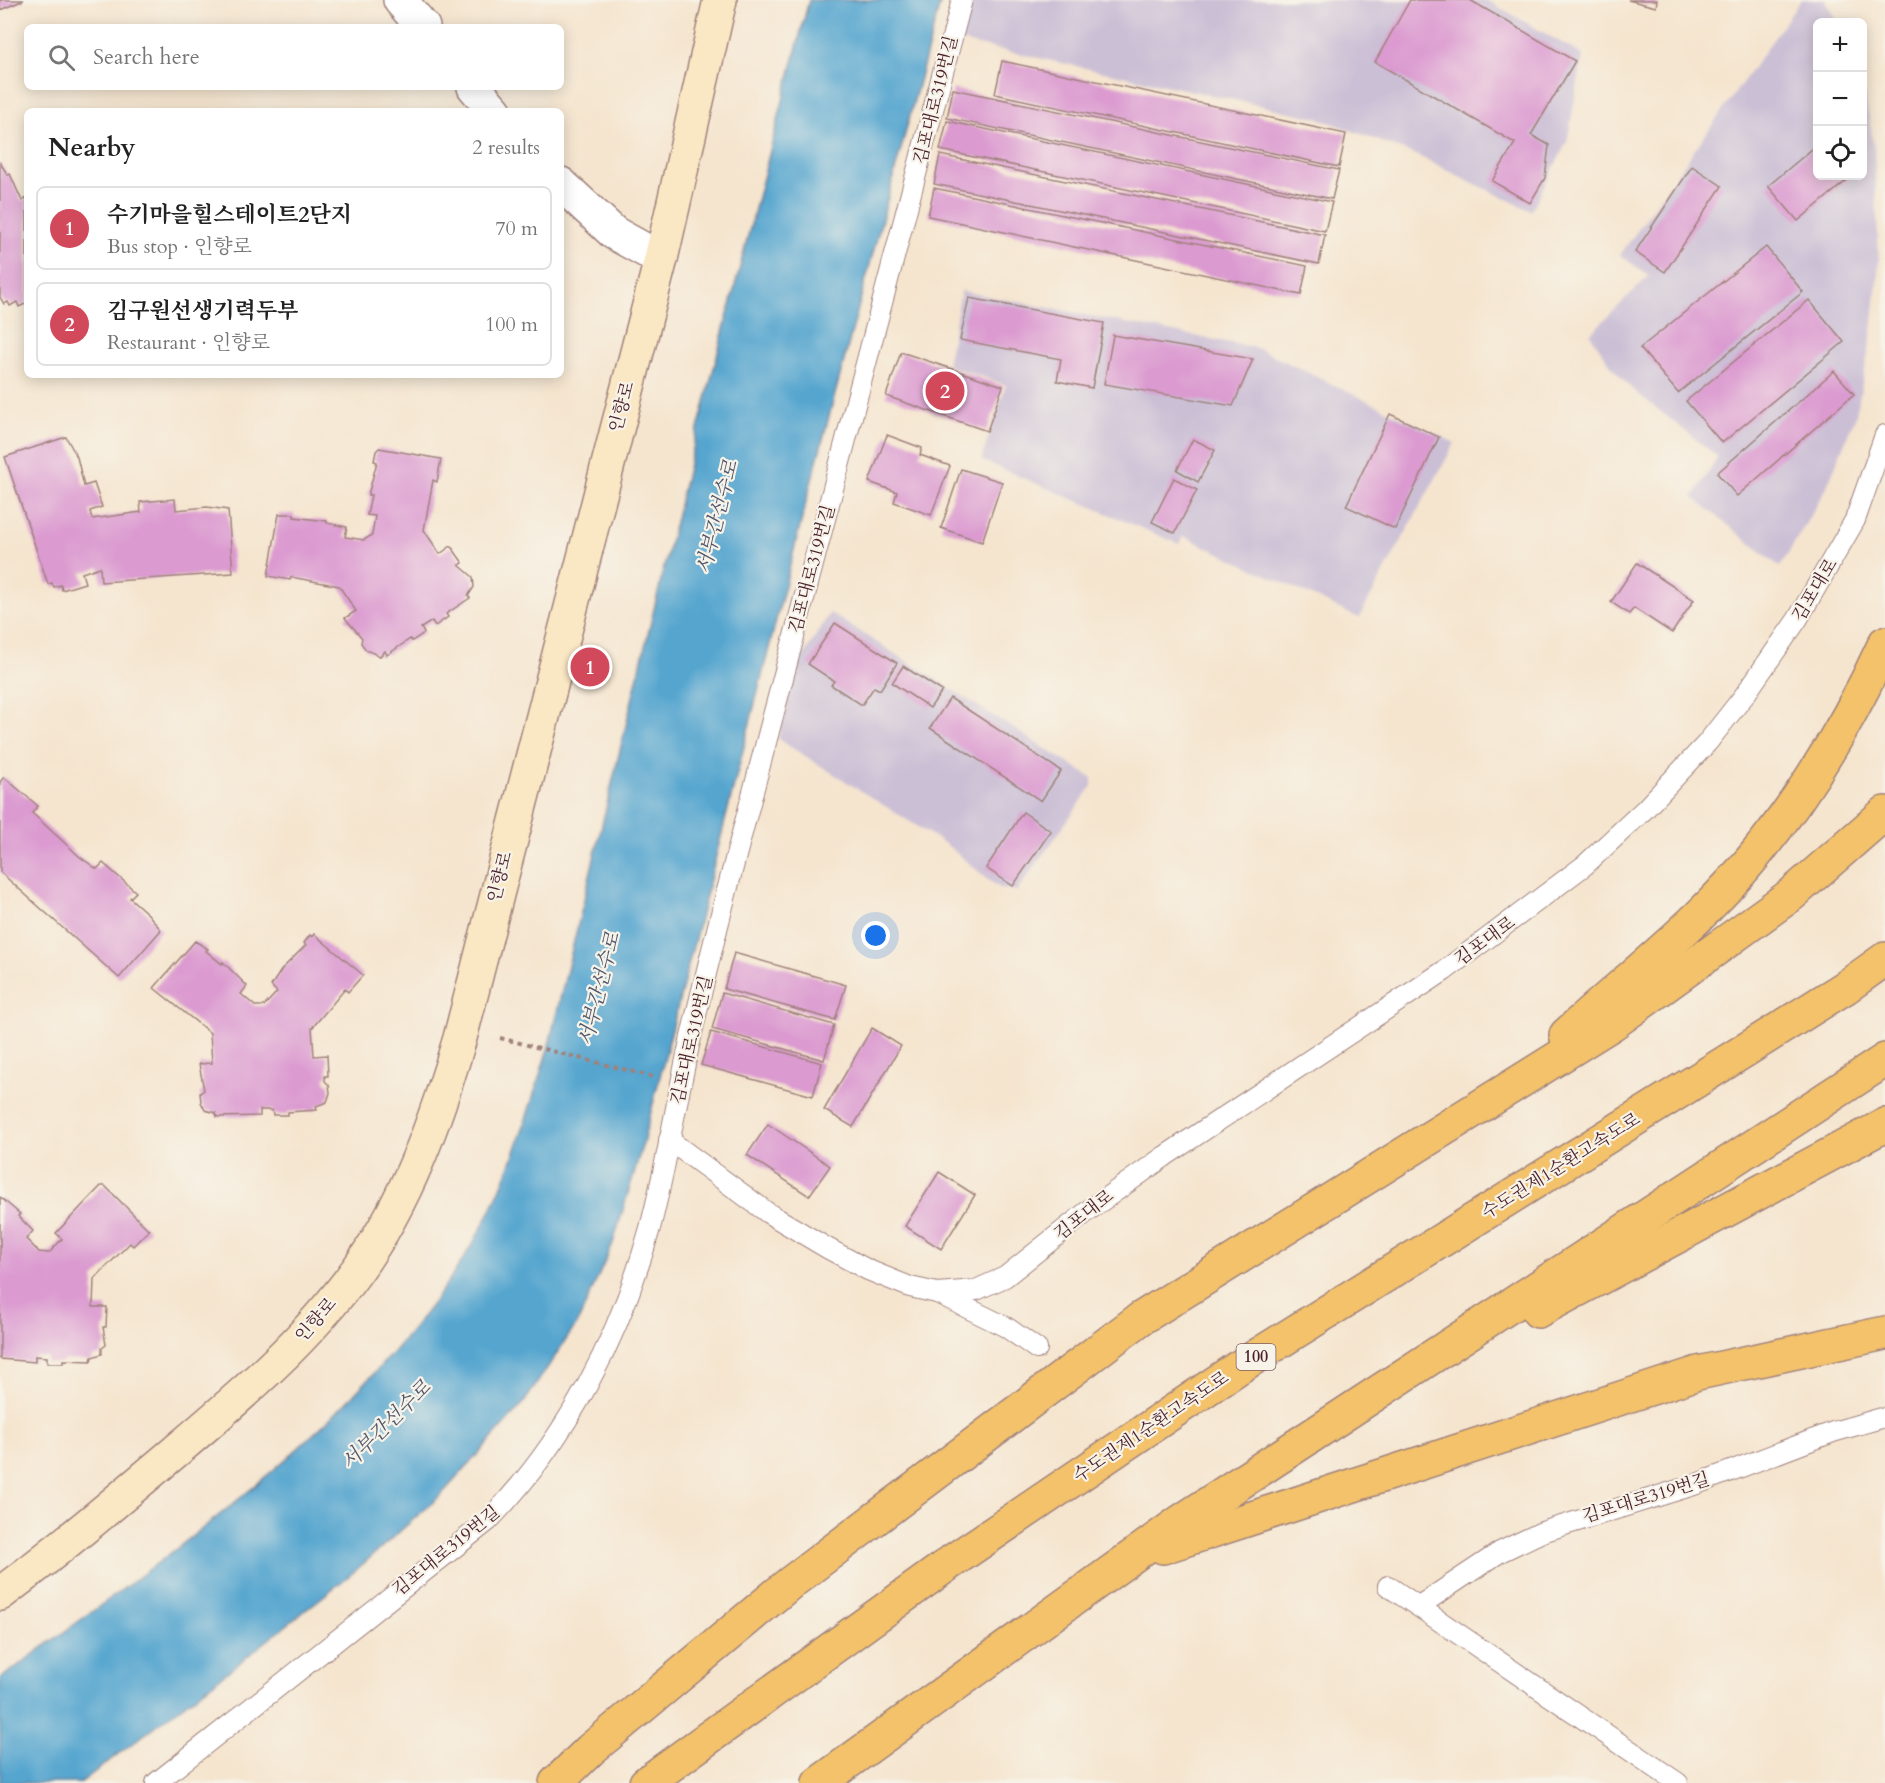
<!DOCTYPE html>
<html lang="en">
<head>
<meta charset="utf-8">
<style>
  :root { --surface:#fff; --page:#f2f2f2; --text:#222; --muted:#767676; --line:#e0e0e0; --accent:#d1495b }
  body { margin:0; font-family:Cardo,"Noto Serif KR",serif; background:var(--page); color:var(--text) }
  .controls { position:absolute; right:18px; top:18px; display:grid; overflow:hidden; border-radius:9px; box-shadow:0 3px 15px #0003 }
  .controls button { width:54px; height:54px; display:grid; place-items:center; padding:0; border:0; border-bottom:2px solid var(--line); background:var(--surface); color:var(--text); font:30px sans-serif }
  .you { position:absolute; left:876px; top:936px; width:21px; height:21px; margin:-15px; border:4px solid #fff; border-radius:50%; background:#1a73e8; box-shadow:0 0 0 9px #1a73e833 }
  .badge { display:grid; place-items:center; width:39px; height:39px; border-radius:50%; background:var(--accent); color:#fff; font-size:20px; font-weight:700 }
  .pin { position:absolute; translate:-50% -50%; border:3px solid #fff; box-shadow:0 2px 6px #0006 }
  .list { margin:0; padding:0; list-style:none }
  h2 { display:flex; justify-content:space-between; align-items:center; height:78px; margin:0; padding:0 24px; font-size:26px }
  h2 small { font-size:20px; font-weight:400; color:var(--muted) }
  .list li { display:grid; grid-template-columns:39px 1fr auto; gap:18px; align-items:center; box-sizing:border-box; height:84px; margin:0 12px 12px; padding:0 12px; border:2px solid var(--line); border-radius:9px }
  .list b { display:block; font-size:22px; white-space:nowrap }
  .list p { margin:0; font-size:20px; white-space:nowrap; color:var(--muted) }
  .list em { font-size:20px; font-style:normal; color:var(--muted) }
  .icon { flex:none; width:33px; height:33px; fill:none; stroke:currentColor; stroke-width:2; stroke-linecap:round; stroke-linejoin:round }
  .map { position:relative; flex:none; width:1885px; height:1783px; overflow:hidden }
  .search { position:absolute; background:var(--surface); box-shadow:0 3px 15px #0003; left:24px; top:24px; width:540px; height:66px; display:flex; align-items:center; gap:15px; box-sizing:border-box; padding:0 21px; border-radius:9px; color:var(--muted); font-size:22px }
  .panel { position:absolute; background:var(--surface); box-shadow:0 3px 15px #0003; left:24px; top:108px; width:540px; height:270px; border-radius:9px }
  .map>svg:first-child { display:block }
  .industrial { fill:#cbbfd5 }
  .water { fill:#55a5cf; stroke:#50627d; stroke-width:1.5 }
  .building { fill:#db9ad0 }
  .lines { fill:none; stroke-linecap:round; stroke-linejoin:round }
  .lane-casing { stroke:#a0827d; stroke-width:22 }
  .street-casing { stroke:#a0827d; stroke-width:36 }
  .secondary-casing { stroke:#a0827d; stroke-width:36 }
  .highway-casing { stroke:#a0827d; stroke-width:36 }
  .path { stroke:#a0827d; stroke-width:4; stroke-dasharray:4.5 4.5; stroke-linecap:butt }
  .lane { stroke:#fff; stroke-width:20 }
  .street { stroke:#fff; stroke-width:33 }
  .secondary { stroke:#fae7c3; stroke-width:33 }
  .highway { stroke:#f3c26a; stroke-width:33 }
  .labels { text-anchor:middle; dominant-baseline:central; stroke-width:4.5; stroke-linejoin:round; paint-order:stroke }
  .shield { fill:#f7f3e8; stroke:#7e5f64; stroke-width:1.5 }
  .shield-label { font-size:16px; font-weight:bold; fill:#4a1f2b }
  .street-label { font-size:18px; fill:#4a1f2b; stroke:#f7f3e8 }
  .water-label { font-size:20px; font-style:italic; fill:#4e556d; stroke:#f7f3e8 }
</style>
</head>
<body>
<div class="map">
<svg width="1885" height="1783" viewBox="0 0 1885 1783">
  <rect width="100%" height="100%" fill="#f7f3e8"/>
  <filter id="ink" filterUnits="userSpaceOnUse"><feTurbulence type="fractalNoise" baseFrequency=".0167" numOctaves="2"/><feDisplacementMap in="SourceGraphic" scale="12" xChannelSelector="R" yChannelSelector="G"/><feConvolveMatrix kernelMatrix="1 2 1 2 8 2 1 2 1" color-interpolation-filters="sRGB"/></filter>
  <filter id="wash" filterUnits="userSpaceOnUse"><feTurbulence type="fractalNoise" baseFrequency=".008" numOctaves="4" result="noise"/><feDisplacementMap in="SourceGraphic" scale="24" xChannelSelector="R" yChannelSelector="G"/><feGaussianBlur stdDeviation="1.35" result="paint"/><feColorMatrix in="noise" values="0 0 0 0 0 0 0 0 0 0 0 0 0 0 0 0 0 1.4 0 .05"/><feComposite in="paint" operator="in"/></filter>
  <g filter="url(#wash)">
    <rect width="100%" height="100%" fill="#f5e5cf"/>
    <g class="industrial">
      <path d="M970,0H1486L1583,55L1567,142L1531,211L1414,154L1318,118L960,41Z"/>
      <path d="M1801,0H1825L1837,22H1818V176H1862L1863,84L1874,149L1879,262L1872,332L1856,415L1825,491L1780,567L1693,497L1718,457L1632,389L1614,370L1590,334L1649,276L1620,255Z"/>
      <path d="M961,291L1257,348L1455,443L1359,618L1183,536L1179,544L981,460L1006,385L947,365Z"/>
      <path d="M830,613L1092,778V786L1017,891L1000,888L990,881L947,845L778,739L795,669Z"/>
    </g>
    <path class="water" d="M809,0H941L809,491L643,1143L613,1243L578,1322L523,1404L441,1495L355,1571L234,1667L80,1783H0V1679C169,1554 379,1415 482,1227C512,1172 529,1109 548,1049L688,468Z"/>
    <g id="blocks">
      <g class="building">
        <path d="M0,0H24L0,10Z"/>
        <path d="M1410,0H1470L1575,61L1531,135L1549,145L1545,178L1530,203L1492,181L1515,143L1375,62Z"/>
        <path d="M1628,0H1657L1656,7Z"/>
        <path d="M1002,61L1346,134L1339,167L995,94Z"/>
        <path d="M953,89L1339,170L1332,199L947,118Z"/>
        <path d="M947,121L1332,202L1325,231L940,150Z"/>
        <path d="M1818,144V176H1852L1798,221L1768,186Z"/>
        <path d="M940,155L1325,235L1319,264L934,184Z"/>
        <path d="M0,163L8,175L10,174L22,201L27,198V303L19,307L17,302L10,306L8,302L4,304L0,297Z"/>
        <path d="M1692,166L1722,186L1665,272L1635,252Z"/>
        <path d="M934,188L1307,266L1301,295L928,216Z"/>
        <path d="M1766,247L1803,292L1678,393L1640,348Z"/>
        <path d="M969,298L1104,323L1092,388L1057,381L1061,359L960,340Z"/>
        <path d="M1809,300L1844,342L1722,443L1686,401Z"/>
        <path d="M1113,335L1253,359L1233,406L1104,384Z"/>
        <path d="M901,352L1003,386L987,431L886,396Z"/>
        <path d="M1834,371L1854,394L1737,496L1717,473Z"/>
        <path d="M1390,414L1439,437L1395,529L1346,506Z"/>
        <path d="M887,435L922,448L920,455L950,466L931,515L894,502L897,492L869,482Z"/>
        <path d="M66,437L77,457L84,486L94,483L102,507L90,511L92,519L141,512L140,502L175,499L176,510L207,507L228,510L233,573L101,582L100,567L82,573L85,583L62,590L61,585L54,587L52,583L48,584L5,457Z"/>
        <path d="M1193,439L1215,450L1198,482L1177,470Z"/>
        <path d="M379,448L441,459L437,482L433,480L424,530L440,554L451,546L463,563L459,565L473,577L474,587L468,596L470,598L446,614L448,617L435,626L432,621L421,628L424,633L412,641L410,639L387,655L385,651L380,656L366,650L361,643L362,638L345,618L356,611L339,586L291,577L290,580L268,576L279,514H294V517L327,521V523L347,527L345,537L364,540L372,535L375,516L367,515L371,495H368L377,462L374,461L376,451Z"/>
        <path d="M961,469L1002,482L982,542L941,528Z"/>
        <path d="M1174,478L1197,490L1175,533L1152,522Z"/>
        <path d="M1637,563L1694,600L1672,633L1634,608L1629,614L1611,602Z"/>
        <path d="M835,623L897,663L880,690L874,687L862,705L831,685L834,681L808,664Z"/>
        <path d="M903,666L942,691L930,708L892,683Z"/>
        <path d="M950,698L1061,771L1041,801L930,728Z"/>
        <path d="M4,777L38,806L32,813L80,857L97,869L103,863L136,892L130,898L148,914L161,930L119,978L0,872V782Z"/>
        <path d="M1023,812L1051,831L1013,886L986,868Z"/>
        <path d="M314,934L363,975L348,992L345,989L312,1028L314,1056L327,1055L328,1076H325V1081L329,1085L330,1093L327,1102L316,1106L317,1110L288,1112V1115H273L272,1110H260V1116L217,1117L216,1113L205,1110L201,1102L200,1093L204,1090L199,1064L212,1063L210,1033L154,988L195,941L208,949L206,951L222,964L223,962L247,986L241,994L255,1006H264L277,992L271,986L282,969L306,945L304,943L310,935L312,937Z"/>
        <path d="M734,953L846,985L835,1020L724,989Z"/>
        <path d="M722,993L834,1025L824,1060L712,1029Z"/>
        <path d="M872,1028L901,1046L853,1127L824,1110Z"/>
        <path d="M711,1032L822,1063L813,1096L701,1065Z"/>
        <path d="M768,1124L830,1166L809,1196L747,1155Z"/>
        <path d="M939,1172L975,1195L941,1249L905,1226Z"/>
        <path d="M101,1186H105L149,1230L133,1246L130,1243L94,1279L93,1307H107L106,1327H103L106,1345L102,1348V1354L92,1357L91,1361L63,1360V1363H47V1357L35,1356V1362L0,1359V1197L20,1214L18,1216L33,1231L26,1239L39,1252L49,1253L62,1239L56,1233Z"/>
      </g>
    </g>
  </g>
  <g filter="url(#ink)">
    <use href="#blocks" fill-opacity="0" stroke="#a0827d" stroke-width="1.5"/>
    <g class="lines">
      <g class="lane-casing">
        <g id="lane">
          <path d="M669,1140L768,1213L827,1248L868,1270L910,1287L937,1293L1006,1327L1037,1349"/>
          <path d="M937,1293L976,1290L1005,1277L1089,1210L1165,1156L1444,971L1585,865L1645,809L1707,743L1744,696L1797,620L1855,520L1885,435"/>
          <path d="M1388,1586L1678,1783"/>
          <path d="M1419,1606L1500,1552L1542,1532L1694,1485L1833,1432L1885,1417"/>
          <path d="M156,1783L488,1521C567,1440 620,1337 650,1228C666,1168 675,1107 689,1046C708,960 731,874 754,788C823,525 895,263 962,0"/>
        </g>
      </g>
      <g class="street-casing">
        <g id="street">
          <path d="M400,0L423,27"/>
          <path d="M474,87L495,111"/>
          <path d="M561,184L614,233L661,259"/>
        </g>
      </g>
      <g class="secondary-casing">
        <path id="secondary" d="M0,1594C60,1549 118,1500 176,1451C242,1395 307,1340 358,1269C408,1199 436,1119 460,1038L661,259L720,0"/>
      </g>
      <g class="highway-casing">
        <g id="highway">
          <path d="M1566,1035C1611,993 1661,954 1705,910C1781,835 1841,739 1885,643"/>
          <path d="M1538,1311L1885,1125"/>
          <path d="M1163,1547L1698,1373L1885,1333"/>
          <path d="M556,1783L590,1750L789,1584L1140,1319L1612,1024L1791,895L1885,813"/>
          <path d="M646,1783L951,1562L1236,1369L1846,987L1885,959"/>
          <path d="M819,1783L1180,1522L1885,1060"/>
        </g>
      </g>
      <path class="path" d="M500,1038L654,1077"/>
      <use href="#lane" class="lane"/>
      <use href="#street" class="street"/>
      <use href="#secondary" class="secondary"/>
      <use href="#highway" class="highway"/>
    </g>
  </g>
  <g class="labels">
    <rect class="shield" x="1236.5" y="1344" width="39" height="26" rx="4.5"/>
    <g class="shield-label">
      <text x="1256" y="1357">100</text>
    </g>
    <g class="street-label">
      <text transform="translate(936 100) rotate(-76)">김포대로319번길</text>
      <text transform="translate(622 407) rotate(-75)">인향로</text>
      <text transform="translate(812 569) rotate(-75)">김포대로319번길</text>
      <text transform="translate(1815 590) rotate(-59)">김포대로</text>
      <text transform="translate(500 877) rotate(-76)">인향로</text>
      <text transform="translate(1485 941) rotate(-36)">김포대로</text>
      <text transform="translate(692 1040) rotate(-77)">김포대로319번길</text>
      <text transform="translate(1561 1166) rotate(-32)">수도권제1순환고속도로</text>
      <text transform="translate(1084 1215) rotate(-38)">김포대로</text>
      <text transform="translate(316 1320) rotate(-49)">인향로</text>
      <text transform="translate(1151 1427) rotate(-34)">수도권제1순환고속도로</text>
      <text transform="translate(1646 1498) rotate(-17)">김포대로319번길</text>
      <text transform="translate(446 1551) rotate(-39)">김포대로319번길</text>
    </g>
    <g class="water-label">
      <text transform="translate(717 517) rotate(-76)">서부간선수로</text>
      <text transform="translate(599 989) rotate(-76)">서부간선수로</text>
      <text transform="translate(386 1425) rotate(-45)">서부간선수로</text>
    </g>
  </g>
</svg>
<div class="controls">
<button>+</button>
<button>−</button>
<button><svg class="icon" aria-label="locate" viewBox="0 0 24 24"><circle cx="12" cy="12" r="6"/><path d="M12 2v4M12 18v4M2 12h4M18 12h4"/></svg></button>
</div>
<div class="you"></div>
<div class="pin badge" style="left:590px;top:667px">1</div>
<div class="pin badge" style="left:945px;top:391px">2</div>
<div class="search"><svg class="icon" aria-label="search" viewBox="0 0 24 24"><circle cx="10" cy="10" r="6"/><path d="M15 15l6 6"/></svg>Search here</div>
<section class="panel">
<h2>Nearby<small>2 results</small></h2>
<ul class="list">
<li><span class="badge">1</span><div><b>수기마을힐스테이트2단지</b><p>Bus stop · 인향로</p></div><em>70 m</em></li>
<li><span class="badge">2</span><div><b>김구원선생기력두부</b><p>Restaurant · 인향로</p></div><em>100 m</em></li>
</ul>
</section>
</div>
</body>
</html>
